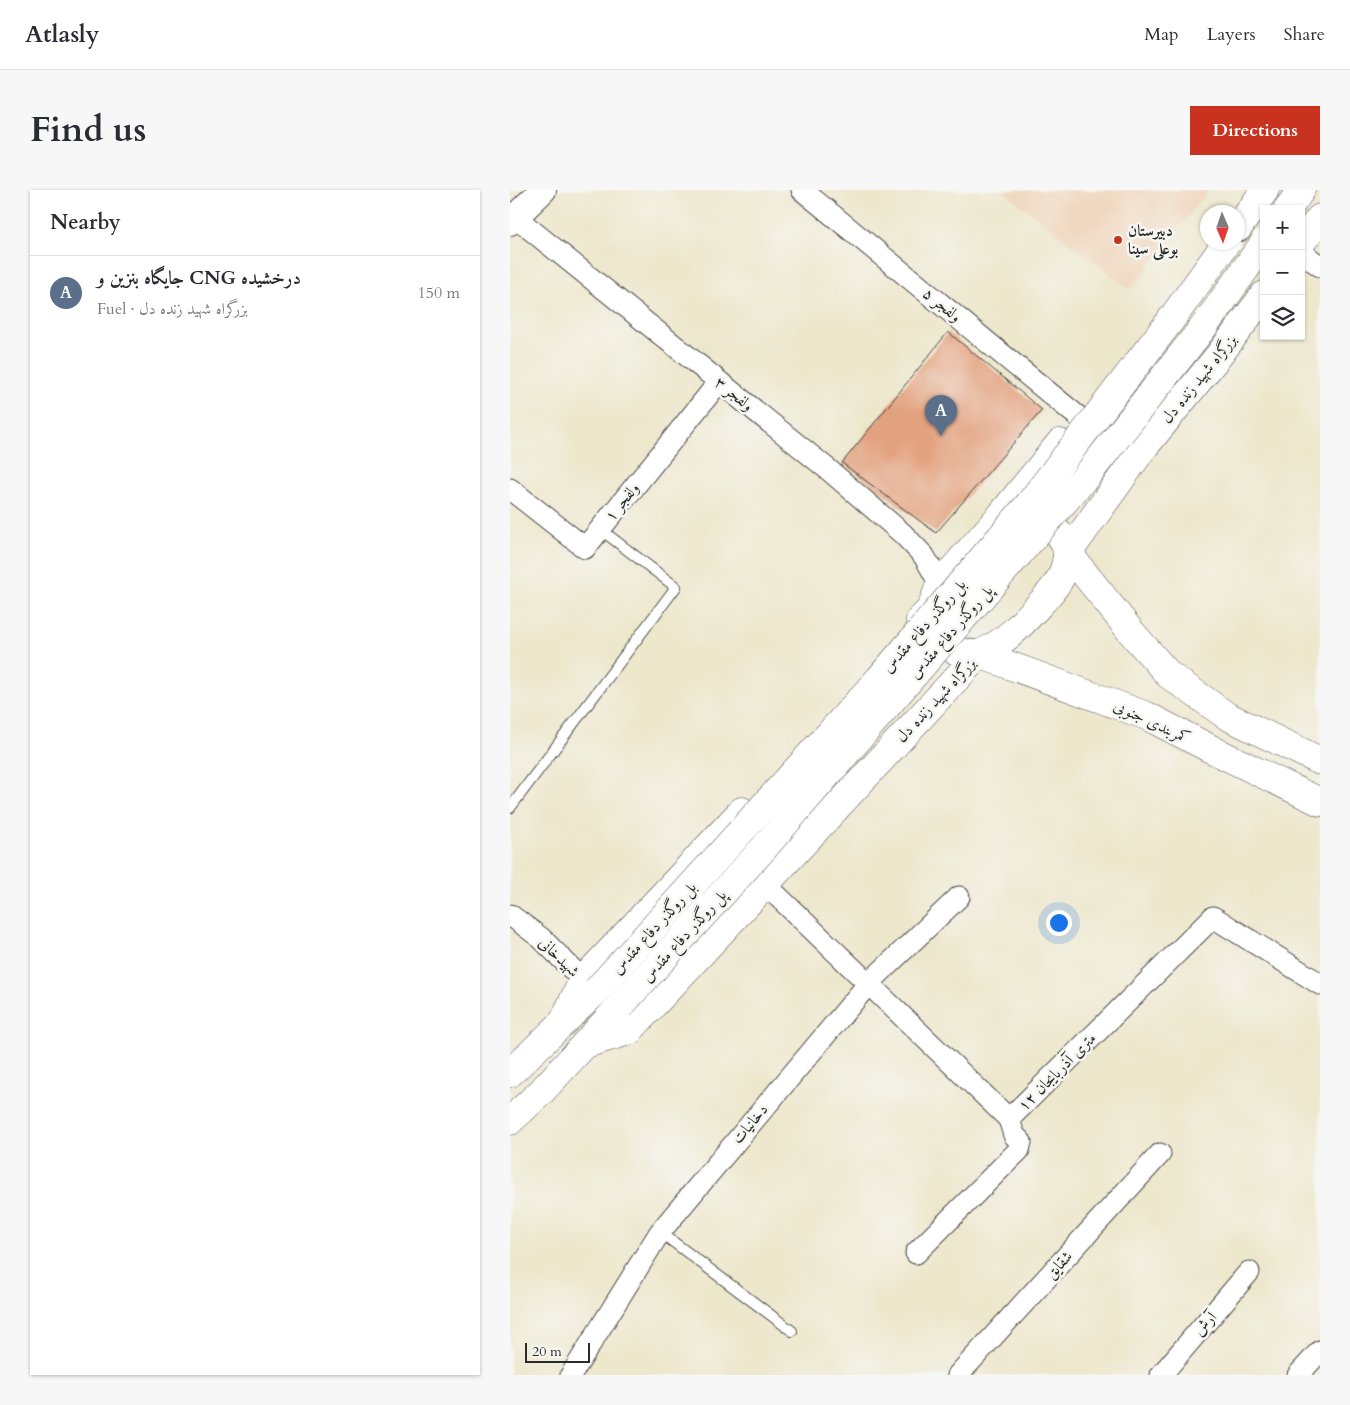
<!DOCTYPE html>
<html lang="en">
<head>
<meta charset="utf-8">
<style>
  :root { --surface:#fff; --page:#f7f7f7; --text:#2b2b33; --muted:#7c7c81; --line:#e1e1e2; --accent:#c8321e }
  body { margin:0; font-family:Cardo,Amiri,serif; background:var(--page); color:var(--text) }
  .controls { position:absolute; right:15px; top:15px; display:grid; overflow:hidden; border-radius:0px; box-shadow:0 1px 4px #0004 }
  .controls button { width:45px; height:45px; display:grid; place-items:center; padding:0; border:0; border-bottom:1px solid var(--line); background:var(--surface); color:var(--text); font:25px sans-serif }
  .compass { position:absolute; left:690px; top:15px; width:45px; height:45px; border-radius:50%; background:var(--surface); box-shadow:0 1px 4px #0004; rotate:178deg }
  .scale { position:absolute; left:15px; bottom:12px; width:65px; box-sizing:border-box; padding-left:5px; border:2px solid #2b2b2b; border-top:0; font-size:14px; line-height:18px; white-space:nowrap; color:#2b2b2b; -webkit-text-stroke:4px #f6f6f2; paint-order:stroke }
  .you { position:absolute; left:548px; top:732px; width:18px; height:18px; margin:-12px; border:4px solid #fff; border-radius:50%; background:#1a73e8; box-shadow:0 0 0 8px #1a73e833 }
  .badge { display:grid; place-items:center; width:32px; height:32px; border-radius:50%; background:var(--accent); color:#fff; font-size:16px; font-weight:700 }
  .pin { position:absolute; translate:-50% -41px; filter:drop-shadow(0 1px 2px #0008) }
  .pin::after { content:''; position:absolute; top:26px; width:18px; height:15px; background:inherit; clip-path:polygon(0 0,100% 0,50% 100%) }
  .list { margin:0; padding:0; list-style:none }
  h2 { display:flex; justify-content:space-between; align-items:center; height:65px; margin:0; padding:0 20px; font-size:21px }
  h2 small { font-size:16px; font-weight:400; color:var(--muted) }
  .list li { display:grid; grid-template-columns:32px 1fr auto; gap:15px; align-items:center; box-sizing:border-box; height:75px; padding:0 20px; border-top:1px solid var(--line) }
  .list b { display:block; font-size:19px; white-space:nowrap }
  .list p { margin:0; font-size:16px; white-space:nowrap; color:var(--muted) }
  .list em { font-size:16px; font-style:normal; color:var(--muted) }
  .icon { flex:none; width:28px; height:28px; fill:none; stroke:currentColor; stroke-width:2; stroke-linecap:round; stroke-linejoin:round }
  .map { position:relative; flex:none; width:810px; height:1185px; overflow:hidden; border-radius:0px }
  header { display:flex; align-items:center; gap:30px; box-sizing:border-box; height:70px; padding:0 25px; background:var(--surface); border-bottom:1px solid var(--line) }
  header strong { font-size:24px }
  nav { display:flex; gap:28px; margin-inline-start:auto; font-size:18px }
  .intro { display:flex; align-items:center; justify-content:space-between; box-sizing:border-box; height:120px; padding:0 30px }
  h1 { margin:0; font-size:35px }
  .button { padding:12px 22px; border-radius:0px; background:var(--accent); color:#fff; font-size:18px; font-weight:700 }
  main { display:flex; gap:30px; padding:0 30px }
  aside { flex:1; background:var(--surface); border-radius:0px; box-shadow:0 1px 4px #0004 }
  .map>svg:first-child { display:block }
  .built { fill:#f0d6bc }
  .building { fill:#e3a27f }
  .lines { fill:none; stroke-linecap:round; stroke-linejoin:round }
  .service-casing { stroke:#484743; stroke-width:12 }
  .minor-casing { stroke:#484743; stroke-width:23 }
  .tertiary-casing { stroke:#484743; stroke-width:28 }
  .primary-casing { stroke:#484743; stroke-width:29 }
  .trunk-casing { stroke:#484743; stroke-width:29 }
  .service { stroke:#fff; stroke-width:10 }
  .minor { stroke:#fff; stroke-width:21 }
  .tertiary { stroke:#fff; stroke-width:26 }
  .primary { stroke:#fff; stroke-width:28 }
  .trunk { stroke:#fff; stroke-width:28 }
  .trunk-bridge-casing { stroke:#484743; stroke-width:29; stroke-linecap:butt }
  .trunk-bridge { stroke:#fff; stroke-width:28 }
  .poi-dot { fill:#c8321e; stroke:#f6f6f2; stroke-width:2 }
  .labels { text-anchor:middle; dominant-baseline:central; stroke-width:5; stroke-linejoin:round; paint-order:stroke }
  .poi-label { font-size:16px; font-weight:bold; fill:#2b2b2b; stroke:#f6f6f2; text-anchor:start }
  .street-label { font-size:16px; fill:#2b2b2b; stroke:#f6f6f2 }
</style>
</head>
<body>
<header>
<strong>Atlasly</strong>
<nav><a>Map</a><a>Layers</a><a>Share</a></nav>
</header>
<div class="intro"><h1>Find us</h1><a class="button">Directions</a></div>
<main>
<aside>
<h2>Nearby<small></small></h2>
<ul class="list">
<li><span class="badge" style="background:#5c6f8a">A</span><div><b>جایگاه بنزین و CNG درخشیده</b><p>Fuel · بزرگراه شهید زنده دل</p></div><em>150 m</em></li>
</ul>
</aside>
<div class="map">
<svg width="810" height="1185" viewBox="0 0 810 1185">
  <rect width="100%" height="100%" fill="#f6f6f2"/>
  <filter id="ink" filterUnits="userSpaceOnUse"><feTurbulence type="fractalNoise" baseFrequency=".02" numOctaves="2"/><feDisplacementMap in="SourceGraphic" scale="10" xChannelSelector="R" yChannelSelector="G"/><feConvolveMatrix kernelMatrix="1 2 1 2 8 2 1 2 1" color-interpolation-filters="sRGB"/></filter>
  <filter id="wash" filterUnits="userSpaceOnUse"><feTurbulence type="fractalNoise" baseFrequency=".0096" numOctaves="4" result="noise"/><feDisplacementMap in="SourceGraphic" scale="20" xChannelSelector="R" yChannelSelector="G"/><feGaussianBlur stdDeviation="1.12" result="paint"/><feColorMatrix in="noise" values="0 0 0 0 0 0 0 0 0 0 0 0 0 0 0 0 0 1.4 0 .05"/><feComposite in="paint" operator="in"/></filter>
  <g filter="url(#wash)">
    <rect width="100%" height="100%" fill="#ede7cc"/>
    <path class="built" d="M492,0H699L620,100Z"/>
    <g id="blocks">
      <path class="building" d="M438,142L532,220L426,343L332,273Z"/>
    </g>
  </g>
  <g filter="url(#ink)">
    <use href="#blocks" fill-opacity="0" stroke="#484743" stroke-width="1"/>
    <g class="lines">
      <g class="service-casing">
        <g id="service">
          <path d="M0,618L166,397L90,339"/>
          <path d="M150,1042L282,1141"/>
        </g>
      </g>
      <g class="minor-casing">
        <g id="minor">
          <path d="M292,0L571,229"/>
          <path d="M5,27L320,281L393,344L414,366L430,394"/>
          <path d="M791,62L810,76"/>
          <path d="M0,299L75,358L209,192"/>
          <path d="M255,694L499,929L703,727L810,794"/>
          <path d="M0,725L31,748L73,790"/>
          <path d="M406,1063L509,960L511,952L504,945L499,929"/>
          <path d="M61,1185L150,1042L359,793L449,707"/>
          <path d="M448,1185L650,964"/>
          <path d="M651,1185L739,1082"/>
          <path d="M788,1185L810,1161"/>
        </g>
      </g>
      <g class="tertiary-casing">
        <path id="tertiary" d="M0,32L33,0"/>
      </g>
      <g class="primary-casing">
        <g id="primary">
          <path d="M791,53L810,28"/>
          <path d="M514,323C540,331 549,336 558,363L622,443L659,485L717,526L810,571"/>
          <path d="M410,430L421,419L430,394L491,325L550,253"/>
          <path d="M422,431C427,455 445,464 469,464L637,526L701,559L810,612"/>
          <path d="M54,830L73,790L232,621"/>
          <path d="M75,854L119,841L469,464C495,453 512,434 531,413C539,404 547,396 552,385C555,378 556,370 558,363L631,261L710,164L754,105"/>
        </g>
      </g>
      <g class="trunk-casing">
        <g id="trunk">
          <path d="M778,19L791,0"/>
          <path d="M728,38L755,0"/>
          <path d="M0,883L87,800"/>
          <path d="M0,931L31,902L110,816"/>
        </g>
      </g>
      <use href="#service" class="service"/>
      <use href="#minor" class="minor"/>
      <use href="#tertiary" class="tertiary"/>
      <use href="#primary" class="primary"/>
      <use href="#trunk" class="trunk"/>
      <g class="trunk-bridge-casing">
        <g id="trunk-bridge">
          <path d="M87,800L369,489L519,314L660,131L717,52"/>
          <path d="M110,816L253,659L578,284L695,135L754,53"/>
        </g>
      </g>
      <use href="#trunk-bridge" class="trunk-bridge"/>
    </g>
  </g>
  <circle class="poi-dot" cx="608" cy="50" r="5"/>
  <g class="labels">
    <g class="poi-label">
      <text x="618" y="41">دبیرستان<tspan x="618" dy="18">بوعلی سینا</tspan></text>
    </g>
    <g class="street-label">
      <text transform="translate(432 115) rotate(39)">ولفجر ۵</text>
      <text transform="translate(689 189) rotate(-51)">بزرگراه شهید زنده دل</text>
      <text transform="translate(224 204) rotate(39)">ولفجر ۳</text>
      <text transform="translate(112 312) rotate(-51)">ولفجر ۱</text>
      <text transform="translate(414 436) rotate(-49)">بل روگذر دفاع مقدس</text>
      <text transform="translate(441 442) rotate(-49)">پل روگذر دفاع مقدس</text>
      <text transform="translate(426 510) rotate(-47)">بزرگراه شهید زنده دل</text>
      <text transform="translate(642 532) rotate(25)">کمربندی جنوبی</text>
      <text transform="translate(144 738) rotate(-48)">بل روگذر دفاع مقدس</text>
      <text transform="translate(174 746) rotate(-48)">پل روگذر دفاع مقدس</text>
      <text transform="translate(49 767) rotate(44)">شهیدخانی</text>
      <text transform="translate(547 882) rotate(-45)">۱۲ متری آذربایجان</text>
      <text transform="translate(240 934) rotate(-50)">دخانیات</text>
      <text transform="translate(549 1075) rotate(-48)">شقایق</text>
      <text transform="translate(695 1134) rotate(-49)">آرش</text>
    </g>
  </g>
</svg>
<div class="controls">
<button>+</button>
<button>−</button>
<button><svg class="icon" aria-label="layers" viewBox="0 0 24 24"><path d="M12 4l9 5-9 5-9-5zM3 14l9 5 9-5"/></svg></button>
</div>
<svg class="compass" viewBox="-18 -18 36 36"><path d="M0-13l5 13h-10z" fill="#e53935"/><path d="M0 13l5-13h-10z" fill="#7c7c81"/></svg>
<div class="scale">20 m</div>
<div class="you"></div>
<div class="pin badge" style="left:431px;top:246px;background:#5c6f8a">A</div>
</div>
</main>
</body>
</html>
